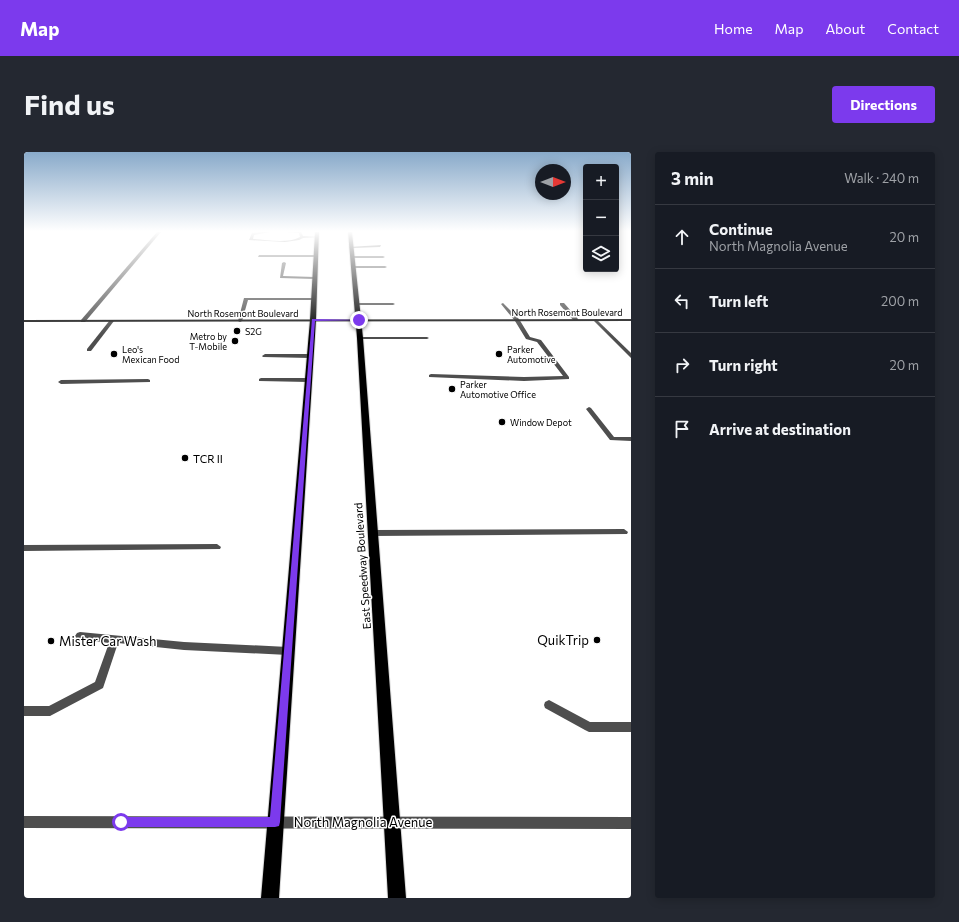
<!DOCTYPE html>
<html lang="en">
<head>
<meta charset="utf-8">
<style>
  :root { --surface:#171b24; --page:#242831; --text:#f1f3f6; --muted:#9ea1a6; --line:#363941; --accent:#7c3aed }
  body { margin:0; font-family:Commissioner,sans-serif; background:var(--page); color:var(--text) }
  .controls { position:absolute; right:12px; top:12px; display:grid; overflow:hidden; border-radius:4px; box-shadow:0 2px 10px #0003 }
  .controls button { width:36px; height:36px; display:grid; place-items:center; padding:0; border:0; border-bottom:1px solid var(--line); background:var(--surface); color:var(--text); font:20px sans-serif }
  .compass { position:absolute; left:511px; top:12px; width:36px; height:36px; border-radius:50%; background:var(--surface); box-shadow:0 2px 10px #0003; rotate:90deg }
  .stop { position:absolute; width:12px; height:12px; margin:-9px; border:3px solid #7c3aed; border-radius:50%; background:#fff }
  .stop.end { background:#7c3aed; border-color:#fff; box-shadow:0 1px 4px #0008 }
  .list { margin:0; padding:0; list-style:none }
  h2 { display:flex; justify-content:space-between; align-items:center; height:52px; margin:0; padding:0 16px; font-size:17px }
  h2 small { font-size:13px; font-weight:400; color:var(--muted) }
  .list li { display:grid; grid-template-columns:26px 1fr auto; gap:12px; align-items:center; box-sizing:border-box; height:64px; padding:0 16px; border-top:1px solid var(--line) }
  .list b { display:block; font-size:15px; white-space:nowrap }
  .list p { margin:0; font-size:13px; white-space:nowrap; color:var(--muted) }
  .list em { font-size:13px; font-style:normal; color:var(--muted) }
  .icon { flex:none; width:22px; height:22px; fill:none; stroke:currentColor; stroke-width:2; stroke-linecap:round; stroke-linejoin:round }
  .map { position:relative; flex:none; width:607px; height:746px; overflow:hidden; border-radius:4px }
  header { display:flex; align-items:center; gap:24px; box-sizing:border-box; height:56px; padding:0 20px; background:var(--accent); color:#fff }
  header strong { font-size:19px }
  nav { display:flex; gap:22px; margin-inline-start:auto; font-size:14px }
  .intro { display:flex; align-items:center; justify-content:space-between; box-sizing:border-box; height:96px; padding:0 24px }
  h1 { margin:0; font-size:28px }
  .button { padding:10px 18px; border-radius:4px; background:var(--accent); color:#fff; font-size:14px; font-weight:700 }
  main { display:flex; gap:24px; padding:0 24px }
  aside { flex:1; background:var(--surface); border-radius:4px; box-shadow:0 2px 10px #0003 }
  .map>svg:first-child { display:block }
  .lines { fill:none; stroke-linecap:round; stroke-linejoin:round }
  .primary-casing { stroke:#dbdbdb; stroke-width:2 }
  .lane { fill:#4e4e4e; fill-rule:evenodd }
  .street { fill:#4e4e4e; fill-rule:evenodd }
  .secondary { fill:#1b1b1b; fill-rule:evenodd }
  .primary { fill:#000; fill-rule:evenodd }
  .route { fill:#7c3aed }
  .poi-dot { fill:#000; stroke:#fff; stroke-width:1.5 }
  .labels { text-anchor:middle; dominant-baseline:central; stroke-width:3; stroke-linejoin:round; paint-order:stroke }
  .far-street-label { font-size:9px; fill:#000; stroke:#fff }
  .far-poi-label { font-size:9px; fill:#000; stroke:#fff; text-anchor:start }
  .poi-label { font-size:11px; fill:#000; stroke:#fff; text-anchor:start }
  .street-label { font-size:11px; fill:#000; stroke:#fff }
  .near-poi-label { font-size:13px; fill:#000; stroke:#fff; text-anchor:end }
  .near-street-label { font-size:13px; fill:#000; stroke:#fff }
</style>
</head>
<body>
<header>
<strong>Map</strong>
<nav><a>Home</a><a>Map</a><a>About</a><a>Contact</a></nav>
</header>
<div class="intro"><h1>Find us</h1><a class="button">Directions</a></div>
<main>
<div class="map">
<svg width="607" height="746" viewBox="0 0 607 746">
  <rect width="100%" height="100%" fill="#fff"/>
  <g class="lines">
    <g class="primary-casing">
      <g id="primary">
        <path d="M291,80H295L292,168L255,746H237L286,168Z"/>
        <path d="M324,80H328L339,186L382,746H364L333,186Z"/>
      </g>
    </g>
    <g class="lane">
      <path d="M238,80H246L230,83L229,87C244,88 263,92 276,85L275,81L263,80H277L279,84L295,85L279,86L275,88L261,90L225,88L228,81Z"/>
      <path d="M357,93L356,95L327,96L325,95Z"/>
      <path d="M235,103H292L294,104L292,105H234Z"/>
      <path d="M328,104H359L361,105L359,106H327Z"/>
      <path d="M260,110L262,111L259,124L291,125L293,126L291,127L256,126L258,111Z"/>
      <path d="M330,114H361L363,115L361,116H329Z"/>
      <path d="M220,146H290L292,147L290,148H224L218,169L216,170L214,169Z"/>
      <path d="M333,151H369L371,152L369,153H331V151Z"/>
      <path d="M479,151L495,167L506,185L517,188L545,225V227L500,229L405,225V223L407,222L500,225L539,224L513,190L502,187L491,169L477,152Z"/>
      <path d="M536,151H540L554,167V169H550L536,153Z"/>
      <path d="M572,167L607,201V206L570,169V168Z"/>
      <path d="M86,168L90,169L67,199H63V197Z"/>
      <path d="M334,185H403L405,186L403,187H336L334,186Z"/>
      <path d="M241,202H286L289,204L286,206L239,205L238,204Z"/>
      <path d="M237,226H284L287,228L284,230L235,229V227Z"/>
      <path d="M124,227L126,228V230L37,232L34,230L37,228Z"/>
      <path d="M565,255L567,256L590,285H607V289L586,288L562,257Z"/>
      <path d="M600,377L604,380L603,382L349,384L345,381L349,378Z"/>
      <path d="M193,392L197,395L196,397L0,399V393Z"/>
      <path d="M56,480L160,490L264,495L268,496L269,499L268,502L264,503L160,498L94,491L79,536L26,564H0V554H25L71,530L85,491L53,487L51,484L53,481Z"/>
      <path d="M525,548L566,570H607V580H565L561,578L521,556L520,553L521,550Z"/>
    </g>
    <g class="street">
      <path d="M133,80H137L61,170H57V168Z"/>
      <path d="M0,664L607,665V677L0,676Z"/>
    </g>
    <path class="secondary" d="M607,167V169L0,170V168Z"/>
    <use href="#primary" class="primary"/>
  </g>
  <linearGradient id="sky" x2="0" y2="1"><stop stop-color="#89aaca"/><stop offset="0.43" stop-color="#fff"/><stop offset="1" stop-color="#fff" stop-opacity="0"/></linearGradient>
  <rect width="607" height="184" fill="url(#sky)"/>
  <path class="route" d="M288,167L337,168L291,169L256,670L255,674L251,675H97L93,674L91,670L93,666L97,665H246Z"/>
  <g class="poi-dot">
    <circle cx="213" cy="179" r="4"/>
    <circle cx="211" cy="189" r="4"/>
    <circle cx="90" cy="202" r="4"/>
    <circle cx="475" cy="202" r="4"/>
    <circle cx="428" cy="237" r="4"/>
    <circle cx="478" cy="270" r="4"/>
    <circle cx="161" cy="306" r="4"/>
    <circle cx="573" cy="488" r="4"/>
    <circle cx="27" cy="489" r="4"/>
  </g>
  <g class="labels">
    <g class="far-street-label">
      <text x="543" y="160">North Rosemont Boulevard</text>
      <text x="219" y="161">North Rosemont Boulevard</text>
    </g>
    <g class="far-poi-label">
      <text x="221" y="179">S2G</text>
      <text x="203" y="184" text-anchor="end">Metro by<tspan x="203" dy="10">T-Mobile</tspan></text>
      <text x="98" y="197">Leo's<tspan x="98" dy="10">Mexican Food</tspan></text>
      <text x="483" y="197">Parker<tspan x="483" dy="10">Automotive</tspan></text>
      <text x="436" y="232">Parker<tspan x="436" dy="10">Automotive Office</tspan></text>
      <text x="486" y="270">Window Depot</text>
    </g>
    <g class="poi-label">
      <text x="169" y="306">TCR II</text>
    </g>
    <g class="street-label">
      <text transform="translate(338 414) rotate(-94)">East Speedway Boulevard</text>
    </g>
    <g class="near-poi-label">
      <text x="565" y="488">QuikTrip</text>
      <text x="35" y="489" text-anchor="start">Mister Car Wash</text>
    </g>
    <g class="near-street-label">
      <text x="339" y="670">North Magnolia Avenue</text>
    </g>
  </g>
</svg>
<div class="controls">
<button>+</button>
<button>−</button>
<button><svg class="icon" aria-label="layers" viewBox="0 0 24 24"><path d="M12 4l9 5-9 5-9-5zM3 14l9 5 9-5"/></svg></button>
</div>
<svg class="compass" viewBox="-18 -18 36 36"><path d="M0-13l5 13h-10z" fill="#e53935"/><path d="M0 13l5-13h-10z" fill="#9ea1a6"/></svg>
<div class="stop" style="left:97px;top:670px"></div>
<div class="stop end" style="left:335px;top:168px"></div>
</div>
<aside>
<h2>3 min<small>Walk · 240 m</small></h2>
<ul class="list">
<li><svg class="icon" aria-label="ahead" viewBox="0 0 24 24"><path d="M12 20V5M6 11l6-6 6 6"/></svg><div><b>Continue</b><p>North Magnolia Avenue</p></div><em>20 m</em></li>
<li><svg class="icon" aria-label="left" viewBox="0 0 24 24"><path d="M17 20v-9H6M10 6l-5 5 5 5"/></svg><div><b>Turn left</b></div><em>200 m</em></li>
<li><svg class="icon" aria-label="right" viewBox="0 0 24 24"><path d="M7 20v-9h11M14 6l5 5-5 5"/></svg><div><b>Turn right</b></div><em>20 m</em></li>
<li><svg class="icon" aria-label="arrive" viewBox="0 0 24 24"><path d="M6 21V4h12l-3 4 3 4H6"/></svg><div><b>Arrive at destination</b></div></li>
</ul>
</aside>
</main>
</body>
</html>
